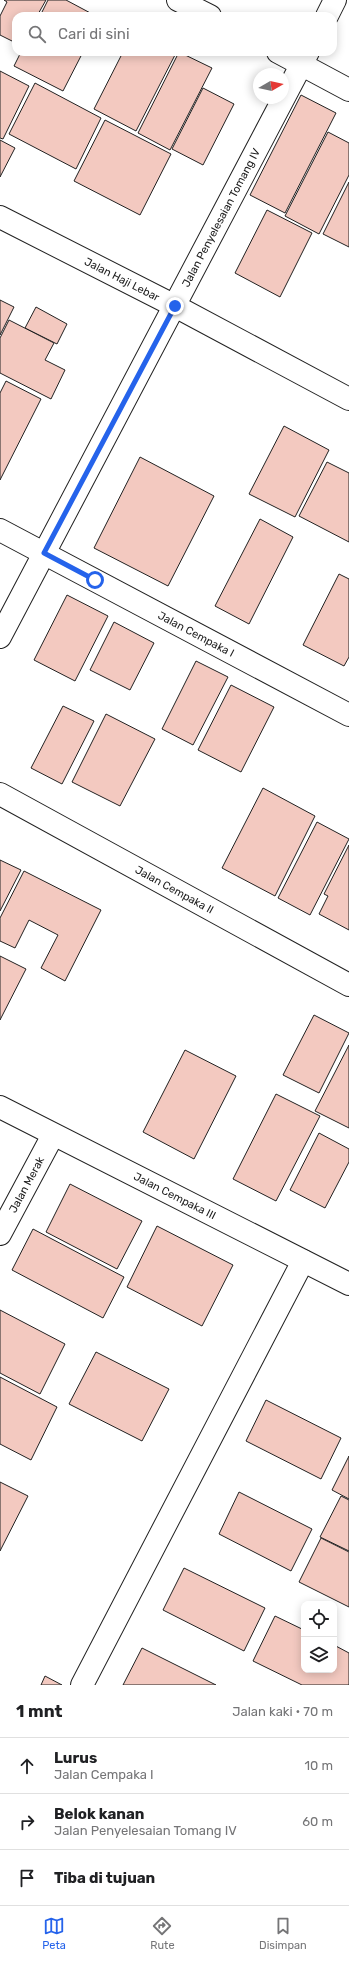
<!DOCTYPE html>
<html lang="id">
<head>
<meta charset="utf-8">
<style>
  :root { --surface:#fff; --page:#f6f6f6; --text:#202124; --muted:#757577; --line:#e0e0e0; --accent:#2563eb }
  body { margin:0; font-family:Rubik,sans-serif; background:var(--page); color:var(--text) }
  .controls { position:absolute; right:12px; bottom:12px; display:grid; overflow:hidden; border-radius:8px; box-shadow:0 2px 10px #0003 }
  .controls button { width:36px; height:36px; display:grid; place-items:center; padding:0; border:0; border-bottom:1px solid var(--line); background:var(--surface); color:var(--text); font:20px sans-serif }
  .compass { position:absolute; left:253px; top:68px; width:36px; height:36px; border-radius:50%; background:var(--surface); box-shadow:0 2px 10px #0003; rotate:81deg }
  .stop { position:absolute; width:12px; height:12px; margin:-9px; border:3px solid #2563eb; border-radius:50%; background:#fff }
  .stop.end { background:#2563eb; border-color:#fff; box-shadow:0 1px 4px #0008 }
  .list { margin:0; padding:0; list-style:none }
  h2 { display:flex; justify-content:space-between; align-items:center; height:52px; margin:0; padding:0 16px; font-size:17px }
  h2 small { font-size:13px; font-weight:400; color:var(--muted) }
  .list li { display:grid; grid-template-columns:26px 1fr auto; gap:12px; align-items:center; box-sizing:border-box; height:56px; padding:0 16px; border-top:1px solid var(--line) }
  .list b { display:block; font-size:15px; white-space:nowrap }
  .list p { margin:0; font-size:13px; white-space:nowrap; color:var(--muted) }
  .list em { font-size:13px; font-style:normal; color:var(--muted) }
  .icon { flex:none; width:22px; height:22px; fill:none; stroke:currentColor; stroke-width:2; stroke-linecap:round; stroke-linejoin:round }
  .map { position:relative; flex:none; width:349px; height:1685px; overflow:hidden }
  .search { position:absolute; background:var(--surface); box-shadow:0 2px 10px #0003; left:12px; right:12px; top:12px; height:44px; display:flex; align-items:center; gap:10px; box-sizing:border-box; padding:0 14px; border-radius:12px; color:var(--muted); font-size:15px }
  .sheet { height:220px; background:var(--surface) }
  nav { display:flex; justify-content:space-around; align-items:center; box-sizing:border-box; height:56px; border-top:1px solid var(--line); background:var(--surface); font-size:11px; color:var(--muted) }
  nav a { display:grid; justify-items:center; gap:2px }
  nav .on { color:var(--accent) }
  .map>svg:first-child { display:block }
  .building { fill:#f3c9c0; stroke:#222 }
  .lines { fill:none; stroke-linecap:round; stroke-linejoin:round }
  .minor-casing { stroke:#222; stroke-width:24 }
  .minor { stroke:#fff; stroke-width:22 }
  .route { stroke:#2563eb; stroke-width:5 }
  .labels { text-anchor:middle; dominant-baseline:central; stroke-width:3; stroke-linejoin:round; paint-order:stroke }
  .street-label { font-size:11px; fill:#222; stroke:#fff }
</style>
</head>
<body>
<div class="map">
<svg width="349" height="1685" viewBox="0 0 349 1685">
  <rect width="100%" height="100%" fill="#fff"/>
  <g class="building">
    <path d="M4,0H46L37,16H16V43L0,35V16L7,2Z"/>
    <path d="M48,0H66L96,16H40Z"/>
    <path d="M21,52H83L63,91L14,66Z"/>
    <path d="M123,52L176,53L136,131L94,109Z"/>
    <path d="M179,52L212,68L170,150L138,133Z"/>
    <path d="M0,71L29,86L3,139L0,138Z"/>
    <path d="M35,83L101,118L76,169L9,134Z"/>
    <path d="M203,88L234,104L203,165L172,149Z"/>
    <path d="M301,95L336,113L285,213L250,195Z"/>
    <path d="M105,120L171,154L140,215L74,181Z"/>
    <path d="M328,132L349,143V175L319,234L285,216Z"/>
    <path d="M0,140L15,148L0,177Z"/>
    <path d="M349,182V247L323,234Z"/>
    <path d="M267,210L312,233L280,297L235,273Z"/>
    <path d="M0,300L14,307L0,335Z"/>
    <path d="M36,307L67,324L57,344L25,328Z"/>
    <path d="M9,320L54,343L45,360L65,370L51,399L0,373V338Z"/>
    <path d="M6,381L41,399L0,480V393Z"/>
    <path d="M284,426L329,450L295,517L249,494Z"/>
    <path d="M140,457L214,496L168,586L94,548Z"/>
    <path d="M327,462L349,473V542L299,516Z"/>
    <path d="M260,519L293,537L249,624L215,606Z"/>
    <path d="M339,574L349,579V657L344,666L303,645Z"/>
    <path d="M67,595L108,616L75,681L34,660Z"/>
    <path d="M114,622L154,643L130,690L90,670Z"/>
    <path d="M196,661L228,677L193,745L162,729Z"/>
    <path d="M231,685L274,707L241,772L198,750Z"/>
    <path d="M63,706L94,721L62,784L31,768Z"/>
    <path d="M106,714L155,739L120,806L72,782Z"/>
    <path d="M263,788L315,816L275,896L222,868Z"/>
    <path d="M317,822L349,839L310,915L278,898Z"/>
    <path d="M349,845V930L319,914L328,896L324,894Z"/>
    <path d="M0,860L21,870L0,911Z"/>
    <path d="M24,871L101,910L65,981L41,968L58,935L29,920L15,948L0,941V918Z"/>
    <path d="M0,956L26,969L0,1020Z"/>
    <path d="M314,1015L349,1033L319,1093L283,1075Z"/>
    <path d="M349,1045V1128L315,1111Z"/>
    <path d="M185,1050L236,1076L194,1159L143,1132Z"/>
    <path d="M276,1094L320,1116L276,1201L233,1179Z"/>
    <path d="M319,1133L349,1149V1162L325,1208L290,1190Z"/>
    <path d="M70,1184L142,1221L117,1269L46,1232Z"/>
    <path d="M157,1226L233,1265L202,1326L127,1287Z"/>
    <path d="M33,1229L124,1277L103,1318L12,1270Z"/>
    <path d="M0,1310L65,1344L40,1394L0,1373Z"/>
    <path d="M96,1352L169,1389L142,1441L69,1404Z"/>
    <path d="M0,1377L57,1407L31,1460L0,1444Z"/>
    <path d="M266,1400L341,1438L321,1479L246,1441Z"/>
    <path d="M349,1456V1499L332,1490Z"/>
    <path d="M0,1482L28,1496L0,1551Z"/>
    <path d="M239,1492L312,1529L291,1571L219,1534Z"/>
    <path d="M341,1496L349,1500V1551L320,1537Z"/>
    <path d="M321,1538L349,1552V1607L299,1582Z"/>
    <path d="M184,1568L265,1608L244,1651L163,1610Z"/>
    <path d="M275,1616L304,1630V1670H334V1645L349,1653V1685H302L253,1661Z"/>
    <path d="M142,1648L216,1685H123Z"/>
    <path d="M45,1676L62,1685H41Z"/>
  </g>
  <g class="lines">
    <g class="minor-casing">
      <g id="minor">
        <path d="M178,0L210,16"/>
        <path d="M327,16L335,0"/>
        <path d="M278,52L349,90"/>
        <path id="s1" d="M0,217L175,306L349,399"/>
        <path id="s2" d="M0,530L349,715"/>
        <path id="s3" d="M0,637L308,52"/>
        <path id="s4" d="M0,794L349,985"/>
        <path id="s5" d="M0,1107L349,1284"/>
        <path id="s6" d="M0,1234L53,1135"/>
        <path d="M82,1685L303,1261"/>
      </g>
    </g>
    <use href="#minor" class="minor"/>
  </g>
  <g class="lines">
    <path class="route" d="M95,580L44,553L175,306"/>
  </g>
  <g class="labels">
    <g class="street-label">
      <text stroke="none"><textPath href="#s3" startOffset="474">Jalan Penyelesaian Tomang IV</textPath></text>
      <text stroke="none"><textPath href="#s1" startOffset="137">Jalan Haji Lebar</textPath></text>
      <text stroke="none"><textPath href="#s2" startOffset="222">Jalan Cempaka I</textPath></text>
      <text stroke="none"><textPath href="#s4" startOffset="199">Jalan Cempaka II</textPath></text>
      <text stroke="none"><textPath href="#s6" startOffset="56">Jalan Merak</textPath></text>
      <text stroke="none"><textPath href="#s5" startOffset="196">Jalan Cempaka III</textPath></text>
    </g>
  </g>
</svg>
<div class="controls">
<button><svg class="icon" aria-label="locate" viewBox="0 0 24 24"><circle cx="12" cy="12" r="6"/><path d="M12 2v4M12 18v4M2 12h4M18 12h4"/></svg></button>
<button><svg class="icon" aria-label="layers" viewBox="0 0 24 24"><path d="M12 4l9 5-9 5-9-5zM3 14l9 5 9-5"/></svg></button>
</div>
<svg class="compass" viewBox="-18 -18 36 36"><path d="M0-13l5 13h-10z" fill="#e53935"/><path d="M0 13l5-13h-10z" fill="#757577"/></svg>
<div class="stop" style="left:95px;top:580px"></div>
<div class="stop end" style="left:175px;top:306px"></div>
<div class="search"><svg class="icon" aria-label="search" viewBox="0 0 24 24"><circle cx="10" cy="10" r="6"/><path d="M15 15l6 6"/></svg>Cari di sini</div>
</div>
<section class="sheet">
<h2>1 mnt<small>Jalan kaki · 70 m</small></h2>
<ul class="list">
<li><svg class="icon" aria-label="ahead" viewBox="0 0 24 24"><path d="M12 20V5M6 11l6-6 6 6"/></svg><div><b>Lurus</b><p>Jalan Cempaka I</p></div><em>10 m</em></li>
<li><svg class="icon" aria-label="right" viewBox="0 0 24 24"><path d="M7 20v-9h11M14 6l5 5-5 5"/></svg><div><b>Belok kanan</b><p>Jalan Penyelesaian Tomang IV</p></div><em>60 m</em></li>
<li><svg class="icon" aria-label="arrive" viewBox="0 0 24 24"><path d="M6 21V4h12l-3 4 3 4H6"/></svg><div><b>Tiba di tujuan</b></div></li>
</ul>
</section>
<nav>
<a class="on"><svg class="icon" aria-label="map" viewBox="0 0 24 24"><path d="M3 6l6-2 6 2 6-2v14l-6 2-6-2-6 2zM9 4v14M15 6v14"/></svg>Peta</a>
<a><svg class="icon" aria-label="directions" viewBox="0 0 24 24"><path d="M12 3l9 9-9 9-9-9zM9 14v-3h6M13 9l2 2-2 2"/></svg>Rute</a>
<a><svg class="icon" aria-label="saved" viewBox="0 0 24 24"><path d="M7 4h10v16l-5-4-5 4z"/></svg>Disimpan</a>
</nav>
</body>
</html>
